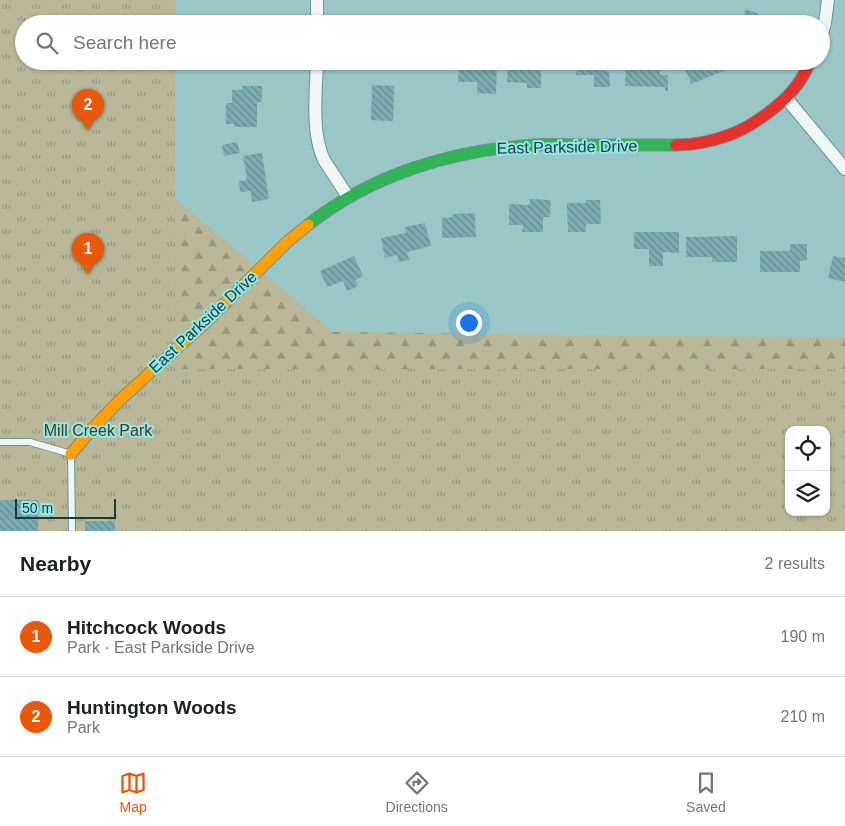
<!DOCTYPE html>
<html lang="en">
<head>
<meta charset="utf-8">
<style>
  :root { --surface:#fff; --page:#f2f2f2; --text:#202124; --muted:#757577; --line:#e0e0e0; --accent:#ea580c }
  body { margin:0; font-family:Helvetica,sans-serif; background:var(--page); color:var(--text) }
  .controls { position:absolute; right:15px; bottom:15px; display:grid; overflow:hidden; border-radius:10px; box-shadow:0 1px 4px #0004 }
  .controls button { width:45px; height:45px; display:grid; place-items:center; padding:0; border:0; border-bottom:1px solid var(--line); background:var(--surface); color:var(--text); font:25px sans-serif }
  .scale { position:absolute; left:15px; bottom:12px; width:101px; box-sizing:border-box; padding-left:5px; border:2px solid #183b3b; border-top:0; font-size:14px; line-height:18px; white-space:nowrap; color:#183b3b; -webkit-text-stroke:4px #94e6e6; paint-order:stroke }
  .you { position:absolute; left:468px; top:322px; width:18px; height:18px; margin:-12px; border:4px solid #fff; border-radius:50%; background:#1a73e8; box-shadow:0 0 0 8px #1a73e833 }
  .badge { display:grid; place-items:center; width:32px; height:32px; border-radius:50%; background:var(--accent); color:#fff; font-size:16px; font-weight:700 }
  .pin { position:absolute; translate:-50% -41px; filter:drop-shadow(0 1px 2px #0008) }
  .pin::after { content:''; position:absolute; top:26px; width:18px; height:15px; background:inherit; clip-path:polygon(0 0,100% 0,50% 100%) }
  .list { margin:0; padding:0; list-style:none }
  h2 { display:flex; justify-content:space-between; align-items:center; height:65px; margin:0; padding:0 20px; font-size:21px }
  h2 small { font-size:16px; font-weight:400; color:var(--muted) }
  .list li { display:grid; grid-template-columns:32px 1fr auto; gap:15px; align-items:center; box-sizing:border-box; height:80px; padding:0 20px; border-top:1px solid var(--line) }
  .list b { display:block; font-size:19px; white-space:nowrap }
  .list p { margin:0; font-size:16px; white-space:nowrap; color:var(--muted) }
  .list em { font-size:16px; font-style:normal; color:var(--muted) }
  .icon { flex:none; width:28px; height:28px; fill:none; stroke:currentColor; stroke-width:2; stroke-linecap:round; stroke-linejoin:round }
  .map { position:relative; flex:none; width:845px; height:531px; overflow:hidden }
  .search { position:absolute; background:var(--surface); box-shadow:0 1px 4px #0004; left:15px; right:15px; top:15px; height:55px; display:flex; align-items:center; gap:12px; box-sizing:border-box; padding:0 18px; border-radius:28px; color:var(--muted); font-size:19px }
  .sheet { height:225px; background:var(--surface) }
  nav { display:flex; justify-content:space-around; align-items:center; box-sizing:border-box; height:70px; border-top:1px solid var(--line); background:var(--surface); font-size:14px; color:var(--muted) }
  nav a { display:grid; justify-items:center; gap:2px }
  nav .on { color:var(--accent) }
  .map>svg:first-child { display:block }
  .forest { fill:url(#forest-firs); fill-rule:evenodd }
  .park { fill:url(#park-tufts); fill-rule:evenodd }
  .building { fill:url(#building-back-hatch) }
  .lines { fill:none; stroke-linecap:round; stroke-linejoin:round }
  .lane-casing { stroke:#6d9191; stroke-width:8 }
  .street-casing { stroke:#6d9191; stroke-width:14 }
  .fast-casing { stroke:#6d9191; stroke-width:13 }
  .slow-casing { stroke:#6d9191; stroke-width:13 }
  .jam-casing { stroke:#6d9191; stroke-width:13 }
  .lane { stroke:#f0f6f6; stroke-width:6 }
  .street { stroke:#f0f6f6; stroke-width:12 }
  .fast { stroke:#30b455; stroke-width:11 }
  .slow { stroke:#ff9f0a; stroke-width:11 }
  .jam { stroke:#e5322d; stroke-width:11 }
  .labels { text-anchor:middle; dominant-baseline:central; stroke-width:4; stroke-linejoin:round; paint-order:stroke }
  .street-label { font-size:16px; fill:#183b3b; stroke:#94e6e6 }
  .park-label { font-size:16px; fill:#4e3713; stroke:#94e6e6 }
</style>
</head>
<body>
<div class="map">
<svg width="845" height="531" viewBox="0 0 845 531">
  <defs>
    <pattern id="forest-firs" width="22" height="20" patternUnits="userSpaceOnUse" patternTransform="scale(1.25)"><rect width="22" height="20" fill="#bab899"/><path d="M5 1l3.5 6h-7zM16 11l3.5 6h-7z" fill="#96977e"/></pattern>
    <pattern id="park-tufts" width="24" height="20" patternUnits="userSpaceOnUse" patternTransform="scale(1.25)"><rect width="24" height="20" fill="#bab899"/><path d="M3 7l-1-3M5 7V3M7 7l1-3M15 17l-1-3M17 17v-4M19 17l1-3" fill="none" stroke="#96977e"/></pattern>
    <pattern id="building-back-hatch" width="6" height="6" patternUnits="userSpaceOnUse" patternTransform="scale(1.25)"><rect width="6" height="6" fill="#7cacb1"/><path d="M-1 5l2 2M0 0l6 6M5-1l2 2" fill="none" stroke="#658d91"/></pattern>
  </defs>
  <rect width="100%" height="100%" fill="#9ac6c6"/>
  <path class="forest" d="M0,0H176V24H24V61H175V198L333,332L845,338V531H149ZM789,430H826V512H789Z"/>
  <path class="park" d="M0,0H176V24H24V61H175V369H845V531H0ZM789,430H826V512H789Z"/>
  <g class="building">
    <path d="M746,9L766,17L763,24H740Z"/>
    <rect x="245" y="15" width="16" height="9"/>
    <rect x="658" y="19" width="17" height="5"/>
    <path d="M556,21V24H531V22Z"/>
    <rect x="236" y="61" width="24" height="4"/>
    <rect x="372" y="61" width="20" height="6"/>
    <path d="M478,61H497L496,94L477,93V82H458L459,66L478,67Z"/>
    <path d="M508,61H541V88H527V83L507,82Z"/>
    <path d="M576,61H603V71H609L610,87H594V75H576Z"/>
    <path d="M645,61H661L660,75H668V91H665V87L625,86L626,64L645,65Z"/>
    <path d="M682,61H729L731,68L691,84Z"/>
    <path d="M372,85L394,86L393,121L371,120Z"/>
    <path d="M242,86H262V102H257V127H234V124H226V103H232V90H242Z"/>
    <path d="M237,142L240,153L224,156L222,145Z"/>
    <path d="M262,153L269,199L252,202L251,191L240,192L239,181L247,180L243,156Z"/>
    <path d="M530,199L551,200L550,217H543V232H522L523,225H509V204L529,205Z"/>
    <path d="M585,200H600L601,224H586V232H568L567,203H586Z"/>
    <path d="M475,213L476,237L442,238V218L452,217V214Z"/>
    <path d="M425,223L431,246L407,252L409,260L399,262L397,255L385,258L381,238L406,233L405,227Z"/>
    <path d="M634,232H679V253L663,252V266H649V249H634Z"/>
    <path d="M737,236V262H712V257H686V237Z"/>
    <path d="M790,244H807V260L800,261V272H760V251H790Z"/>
    <path d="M354,256L363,276L355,280L358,286L347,291L343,281L327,287L320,271Z"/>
    <path d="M833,256L845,258V282L828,278Z"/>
    <path d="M0,500H39L38,531H0Z"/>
    <rect x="85" y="521" width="30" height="10"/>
  </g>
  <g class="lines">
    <g class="lane-casing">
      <path id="lane" d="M0,442H30L71,454L72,531"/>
    </g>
    <g class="street-casing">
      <g id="street">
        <path d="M317,24V0"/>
        <path d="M821,38L825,23L828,0"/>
        <path d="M317,61C316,91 311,133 324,160L348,197"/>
        <path d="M786,98L845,169"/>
      </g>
    </g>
    <g class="fast-casing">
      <path id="fast" d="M308,225C372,174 453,150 534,145C551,144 568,145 584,145C615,145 645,145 676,145"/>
    </g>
    <g class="slow-casing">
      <path id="slow" d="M71,454L91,430L122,398L204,324L287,242L308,225"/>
    </g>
    <g class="jam-casing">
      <path id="jam" d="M676,145C693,145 713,141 729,135C752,127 783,104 797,85C803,77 807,69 811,61"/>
    </g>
    <use href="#lane" class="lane"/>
    <use href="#street" class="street"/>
    <use href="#fast" class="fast"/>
    <use href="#slow" class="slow"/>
    <use href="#jam" class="jam"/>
  </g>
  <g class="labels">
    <g class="street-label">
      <text transform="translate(567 147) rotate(-1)">East Parkside Drive</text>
      <text transform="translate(203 322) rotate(-43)">East Parkside Drive</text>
    </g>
    <g class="park-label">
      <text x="98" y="430">Mill Creek Park</text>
    </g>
  </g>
</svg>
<div class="controls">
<button><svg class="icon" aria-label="locate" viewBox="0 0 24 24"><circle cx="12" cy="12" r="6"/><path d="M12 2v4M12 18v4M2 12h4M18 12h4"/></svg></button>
<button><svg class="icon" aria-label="layers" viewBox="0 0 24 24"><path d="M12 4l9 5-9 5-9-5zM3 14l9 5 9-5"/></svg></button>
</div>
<div class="scale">50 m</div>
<div class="you"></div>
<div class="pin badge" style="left:88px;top:274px">1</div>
<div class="pin badge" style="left:88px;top:130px">2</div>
<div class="search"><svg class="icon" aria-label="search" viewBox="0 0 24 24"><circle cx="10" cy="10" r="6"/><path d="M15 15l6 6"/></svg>Search here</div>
</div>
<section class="sheet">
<h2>Nearby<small>2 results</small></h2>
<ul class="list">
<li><span class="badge">1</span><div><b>Hitchcock Woods</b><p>Park · East Parkside Drive</p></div><em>190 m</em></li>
<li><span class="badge">2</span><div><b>Huntington Woods</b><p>Park</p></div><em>210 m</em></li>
</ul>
</section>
<nav>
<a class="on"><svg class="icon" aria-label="map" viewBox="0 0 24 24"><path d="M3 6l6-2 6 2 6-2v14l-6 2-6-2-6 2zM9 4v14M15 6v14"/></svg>Map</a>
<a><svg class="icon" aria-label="directions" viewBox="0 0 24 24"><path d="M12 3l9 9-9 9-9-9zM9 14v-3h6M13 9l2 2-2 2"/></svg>Directions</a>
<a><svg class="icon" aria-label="saved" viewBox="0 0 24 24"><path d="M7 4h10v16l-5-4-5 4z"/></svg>Saved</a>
</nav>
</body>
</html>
